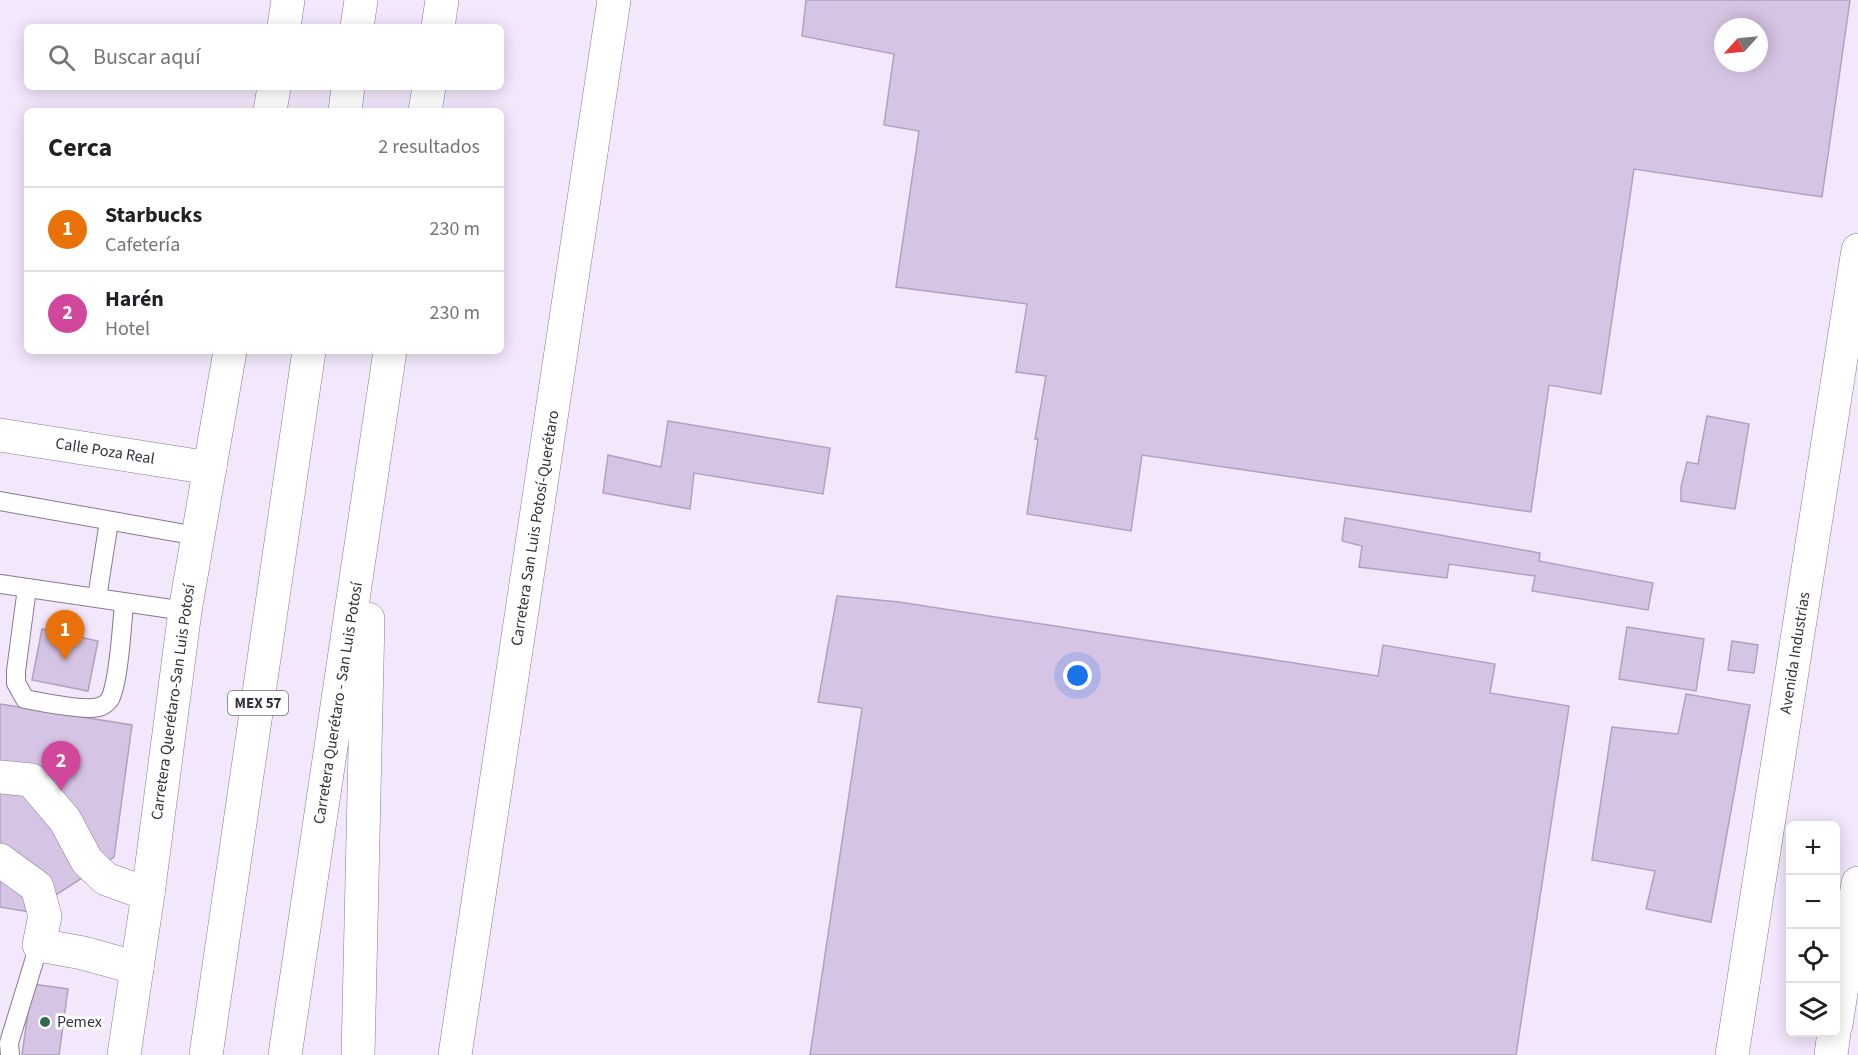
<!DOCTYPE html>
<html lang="es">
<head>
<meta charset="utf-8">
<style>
  :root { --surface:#fff; --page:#f2f2f2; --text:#202124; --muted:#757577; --line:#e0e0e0; --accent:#2563eb }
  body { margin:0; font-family:"Source Sans 3",sans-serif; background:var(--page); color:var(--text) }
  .controls { position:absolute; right:18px; bottom:18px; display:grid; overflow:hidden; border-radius:9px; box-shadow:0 3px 15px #0003 }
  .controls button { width:54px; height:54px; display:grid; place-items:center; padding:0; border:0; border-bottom:2px solid var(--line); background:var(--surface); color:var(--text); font:30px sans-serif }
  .compass { position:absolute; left:1714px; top:18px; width:54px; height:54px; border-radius:50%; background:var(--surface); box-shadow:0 3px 15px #0003; rotate:243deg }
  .you { position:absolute; left:1078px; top:676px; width:21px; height:21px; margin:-15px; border:4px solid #fff; border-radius:50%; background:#1a73e8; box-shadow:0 0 0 9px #1a73e833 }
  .badge { display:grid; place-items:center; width:39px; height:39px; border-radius:50%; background:var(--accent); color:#fff; font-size:20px; font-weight:700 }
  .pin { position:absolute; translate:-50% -50px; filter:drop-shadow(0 2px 3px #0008) }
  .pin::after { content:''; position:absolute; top:32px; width:21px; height:18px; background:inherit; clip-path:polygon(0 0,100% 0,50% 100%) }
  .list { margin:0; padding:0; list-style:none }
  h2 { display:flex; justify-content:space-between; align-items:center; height:78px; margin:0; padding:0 24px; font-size:26px }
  h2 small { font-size:20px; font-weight:400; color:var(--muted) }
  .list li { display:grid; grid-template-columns:39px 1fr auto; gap:18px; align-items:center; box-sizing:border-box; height:84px; padding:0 24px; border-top:2px solid var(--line) }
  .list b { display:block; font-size:22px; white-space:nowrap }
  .list p { margin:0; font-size:20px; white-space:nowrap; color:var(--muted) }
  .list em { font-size:20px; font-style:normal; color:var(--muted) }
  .icon { flex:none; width:33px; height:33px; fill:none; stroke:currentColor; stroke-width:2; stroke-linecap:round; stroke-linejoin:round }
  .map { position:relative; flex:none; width:1858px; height:1055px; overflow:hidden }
  .search { position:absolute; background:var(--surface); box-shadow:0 3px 15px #0003; left:24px; top:24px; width:480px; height:66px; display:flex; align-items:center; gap:15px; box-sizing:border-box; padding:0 21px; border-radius:9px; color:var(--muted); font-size:22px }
  .panel { position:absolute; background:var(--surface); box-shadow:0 3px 15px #0003; left:24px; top:108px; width:480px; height:246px; border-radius:9px }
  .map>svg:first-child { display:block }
  .building { fill:#d6c4e4; stroke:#b2a0c0; stroke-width:1.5; fill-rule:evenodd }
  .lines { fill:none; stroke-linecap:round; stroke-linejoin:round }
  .lane-casing { stroke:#897896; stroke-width:20 }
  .street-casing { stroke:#897896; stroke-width:34 }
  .secondary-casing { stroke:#897896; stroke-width:34 }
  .highway-casing { stroke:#897896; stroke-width:34 }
  .lane { stroke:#fff; stroke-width:18 }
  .street { stroke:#fff; stroke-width:33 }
  .secondary { stroke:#fff; stroke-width:33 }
  .highway { stroke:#fff; stroke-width:33 }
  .poi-dot { fill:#326950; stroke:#fff; stroke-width:2 }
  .labels { text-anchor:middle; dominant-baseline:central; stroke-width:6; stroke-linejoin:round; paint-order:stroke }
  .shield { fill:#fff; stroke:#736e77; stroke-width:1.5 }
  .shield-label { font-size:15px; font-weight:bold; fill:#37303d }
  .street-label { font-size:16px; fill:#37303d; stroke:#fff }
  .poi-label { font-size:16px; fill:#37303d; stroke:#fff; text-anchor:start }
</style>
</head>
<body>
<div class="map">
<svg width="1858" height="1055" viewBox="0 0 1858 1055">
  <rect width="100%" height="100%" fill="#f2e7fb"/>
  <g class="building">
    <path d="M806,0H1850L1822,197L1634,169L1601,394L1549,385L1531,512L1142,455L1131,531L1027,514L1038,439H1035L1046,376L1016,372L1027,304L896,287L919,131L884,125L894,54L802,36ZM1723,27H1759V63H1723Z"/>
    <path d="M1707,416L1749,424L1735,509L1681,501V487L1687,462L1698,464Z"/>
    <path d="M668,421L830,448L823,494L694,473L690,509L603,493L608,455L661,467Z"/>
    <path d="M1345,518L1540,553L1539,561L1653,583L1648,610L1532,591L1535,576L1449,564L1447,578L1359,567L1362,546L1342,541Z"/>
    <path d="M837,596L899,602L1378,676L1383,645L1495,664L1490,693L1569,706L1516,1055H810L862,708L818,702Z"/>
    <path d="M1627,627L1704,639L1696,691L1619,679Z"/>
    <path d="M42,629L98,641L88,691L32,680Z"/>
    <path d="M1732,641L1758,645L1754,673L1728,670Z"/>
    <path d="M1686,694L1750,705L1711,922L1646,909L1655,871L1592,860L1612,727L1678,734Z"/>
    <path d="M0,704L132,725L114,857L30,912L0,907Z"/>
    <path d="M32,984L68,989L59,1055H22Z"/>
  </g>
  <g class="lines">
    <g class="lane-casing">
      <g id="lane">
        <path d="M0,501L197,536"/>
        <path d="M0,584L185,611"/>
        <path d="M27,588L16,671V683L25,699C40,702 86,711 99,707C103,706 108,702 110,699C119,681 122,625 124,603"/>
        <path d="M97,598L109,521"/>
        <path d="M10,1055L9,1043L39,945"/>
      </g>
    </g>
    <g class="street-casing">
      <g id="street">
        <path d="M0,435L210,468"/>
        <path d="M0,777L31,780L65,820L87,861L106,879L148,894"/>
        <path d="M0,860L37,887L45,916L39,945L83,953L137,968"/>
      </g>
    </g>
    <g class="secondary-casing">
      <g id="secondary">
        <path d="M284,27L288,0"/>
        <path d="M270,111L274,87"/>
        <path d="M1836,1025L1858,883"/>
        <path d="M124,1055L148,894L185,611L230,351"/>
        <path d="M455,1055L614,0"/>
        <path d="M1732,1055L1858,250"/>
        <path d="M1831,1055L1834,1032"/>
      </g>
    </g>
    <g class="highway-casing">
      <g id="highway">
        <path d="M357,27L361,0"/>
        <path d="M438,27L442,0"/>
        <path d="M345,111L348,87"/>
        <path d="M425,111L429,87"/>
        <path d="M206,1055L309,351"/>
        <path d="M285,1055L390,351"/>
        <path d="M358,1055L368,619"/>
      </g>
    </g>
    <use href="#lane" class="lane"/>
    <use href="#street" class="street"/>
    <use href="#secondary" class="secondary"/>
    <use href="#highway" class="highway"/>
  </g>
  <circle class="poi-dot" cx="45" cy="1022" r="6"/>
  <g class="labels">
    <rect class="shield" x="228" y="691" width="60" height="24" rx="4.5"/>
    <g class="shield-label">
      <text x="258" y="703">MEX 57</text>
    </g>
    <g class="street-label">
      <text transform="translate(105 451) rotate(9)">Calle Poza Real</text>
      <text transform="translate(535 528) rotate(-81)">Carretera San Luis Potosí-Querétaro</text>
      <text transform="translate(1795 653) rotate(-81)">Avenida Industrias</text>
      <text transform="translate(173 702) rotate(-82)">Carretera Querétaro-San Luis Potosí</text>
      <text transform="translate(338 703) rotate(-81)">Carretera Querétaro - San Luis Potosí</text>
    </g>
    <g class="poi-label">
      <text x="57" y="1022">Pemex</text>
    </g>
  </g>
</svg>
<div class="controls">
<button>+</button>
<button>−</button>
<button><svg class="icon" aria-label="locate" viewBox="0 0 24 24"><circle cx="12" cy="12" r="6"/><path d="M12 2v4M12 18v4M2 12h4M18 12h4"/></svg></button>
<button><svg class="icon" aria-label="layers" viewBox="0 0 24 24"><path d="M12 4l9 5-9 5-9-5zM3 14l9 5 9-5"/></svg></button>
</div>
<svg class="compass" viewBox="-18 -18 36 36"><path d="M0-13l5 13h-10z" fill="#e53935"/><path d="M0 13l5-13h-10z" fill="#757577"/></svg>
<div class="you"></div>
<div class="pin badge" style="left:65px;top:660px;background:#e8710a">1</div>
<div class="pin badge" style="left:61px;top:791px;background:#d1479c">2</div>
<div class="search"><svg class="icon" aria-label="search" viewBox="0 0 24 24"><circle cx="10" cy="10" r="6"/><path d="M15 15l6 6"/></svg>Buscar aquí</div>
<section class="panel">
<h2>Cerca<small>2 resultados</small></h2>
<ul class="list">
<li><span class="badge" style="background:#e8710a">1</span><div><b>Starbucks</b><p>Cafetería</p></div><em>230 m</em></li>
<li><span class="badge" style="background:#d1479c">2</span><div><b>Harén</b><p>Hotel</p></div><em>230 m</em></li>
</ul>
</section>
</div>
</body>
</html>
